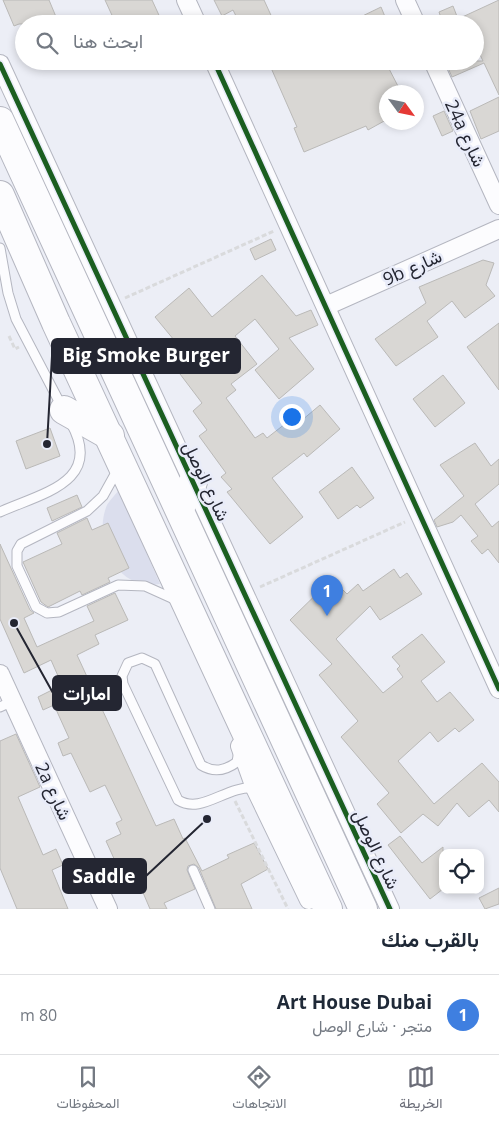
<!DOCTYPE html>
<html lang="ar">
<head>
<meta charset="utf-8">
<style>
  :root { --surface:#fff; --page:#f2f2f3; --text:#1f2937; --muted:#747a83; --line:#e0e1e3; --accent:#6a6c77 }
  body { margin:0; font-family:"Open Sans",Vazirmatn,sans-serif; background:var(--page); color:var(--text); direction:rtl }
  .controls { position:absolute; right:15px; bottom:15px; display:grid; overflow:hidden; border-radius:10px; box-shadow:0 2px 8px #0003 }
  .controls button { width:45px; height:45px; display:grid; place-items:center; padding:0; border:0; border-bottom:1px solid var(--line); background:var(--surface); color:var(--text); font:25px sans-serif }
  .compass { position:absolute; left:379px; top:85px; width:45px; height:45px; border-radius:50%; background:var(--surface); box-shadow:0 2px 8px #0003; rotate:123deg }
  .you { position:absolute; left:291px; top:416px; width:18px; height:18px; margin:-12px; border:4px solid #fff; border-radius:50%; background:#1a73e8; box-shadow:0 0 0 8px #1a73e833 }
  .badge { display:grid; place-items:center; width:32px; height:32px; border-radius:50%; background:var(--accent); color:#fff; font-size:16px; font-weight:700 }
  .pin { position:absolute; translate:-50% -41px; filter:drop-shadow(0 1px 2px #0008) }
  .pin::after { content:''; position:absolute; top:26px; width:18px; height:15px; background:inherit; clip-path:polygon(0 0,100% 0,50% 100%) }
  .list { margin:0; padding:0; list-style:none }
  h2 { display:flex; justify-content:space-between; align-items:center; height:65px; margin:0; padding:0 20px; font-size:21px }
  h2 small { font-size:16px; font-weight:400; color:var(--muted) }
  .list li { display:grid; grid-template-columns:32px 1fr auto; gap:15px; align-items:center; box-sizing:border-box; height:80px; padding:0 20px; border-top:1px solid var(--line) }
  .list b { display:block; font-size:19px; white-space:nowrap }
  .list p { margin:0; font-size:16px; white-space:nowrap; color:var(--muted) }
  .list em { font-size:16px; font-style:normal; color:var(--muted) }
  .icon { flex:none; width:28px; height:28px; fill:none; stroke:currentColor; stroke-width:2; stroke-linecap:round; stroke-linejoin:round }
  .map { position:relative; flex:none; width:499px; height:909px; overflow:hidden; direction:ltr }
  .search { position:absolute; background:var(--surface); box-shadow:0 2px 8px #0003; left:15px; right:15px; top:15px; height:55px; display:flex; align-items:center; gap:12px; box-sizing:border-box; padding:0 18px; border-radius:28px; color:var(--muted); font-size:19px }
  .sheet { height:145px; background:var(--surface) }
  nav { display:flex; justify-content:space-around; align-items:center; box-sizing:border-box; height:70px; border-top:1px solid var(--line); background:var(--surface); font-size:14px; color:var(--muted) }
  nav a { display:grid; justify-items:center; gap:2px }
  nav .on { color:var(--accent) }
  .map>svg:first-child { display:block }
  .green { fill:#dbdeed }
  .building { fill:#d9d7d4; stroke:#bab9b7 }
  .lines { fill:none; stroke-linecap:round; stroke-linejoin:round }
  .lane-casing { stroke:#b4b6c0; stroke-width:11 }
  .street-casing { stroke:#b4b6c0; stroke-width:20 }
  .primary-casing { stroke:#b4b6c0; stroke-width:30 }
  .path { stroke:#d9dadc; stroke-width:3; stroke-dasharray:5 2.5; stroke-linecap:butt }
  .lane { stroke:#fcfcfe; stroke-width:9 }
  .street { stroke:#fcfcfe; stroke-width:18 }
  .primary { stroke:#fcfcfe; stroke-width:28 }
  .cycleway-casing { stroke:#e9ecf9; stroke-width:8 }
  .cycleway { stroke:#1b5e20; stroke-width:5 }
  .labels { text-anchor:middle; dominant-baseline:central; stroke-width:5; stroke-linejoin:round; paint-order:stroke }
  .street-label { font-size:18px; fill:#242632; stroke:#e9ecf9 }
  .leader { fill:none; stroke:#242632; stroke-width:2 }
  .callout-dot { fill:#242632; stroke:#e9ecf9; stroke-width:2 }
  .callout { fill:#242632; stroke:#242632; stroke-width:2 }
  .callout-label { font-size:19px; text-anchor:middle; font-weight:bold; fill:#fff }
</style>
</head>
<body>
<div class="map">
<svg width="499" height="909" viewBox="0 0 499 909">
  <rect width="100%" height="100%" fill="#eceef6"/>
  <path class="green" d="M119,490L160,584C117,592 92,540 107,505C110,500 115,495 119,490Z"/>
  <g class="building">
    <path d="M3,0H49L59,24H19L14,26Z"/>
    <path d="M105,0H152L163,24H116Z"/>
    <path d="M214,0H264L275,24H240L233,10L222,16Z"/>
    <path d="M499,0V95L484,63L452,77L445,61H483L475,44V24H443L439,12L453,6L458,19Z"/>
    <path d="M381,7L388,24H346Z"/>
    <path d="M268,61H358L360,67L372,61H385L401,92H386V120L368,130L366,126L304,152L294,128L297,127Z"/>
    <path d="M499,97V131L481,139L470,111Z"/>
    <path d="M444,111L453,131L442,136L433,116Z"/>
    <path d="M271,239L276,250L255,260L250,249Z"/>
    <path d="M483,260L494,263L486,285L495,296L465,318L452,301L427,321L438,337L396,366L375,339L426,303L419,287Z"/>
    <path d="M262,275L296,316L311,310L318,325L289,338L314,369L279,399L255,370L279,349L255,319L235,336L257,364L231,384L236,390L226,398L255,438L263,433L267,438L290,420L295,426L320,405L340,429L307,457L304,453L272,478L303,517L270,544L227,492L232,489L221,477L226,473L199,436L207,430L193,411L202,403L180,374L191,366L176,348L179,346L155,317L189,288L212,317Z"/>
    <path d="M499,323V390L467,347Z"/>
    <path d="M443,375L465,403L435,427L413,399Z"/>
    <path d="M50,428L60,456L26,469L16,441Z"/>
    <path d="M475,443L491,466L499,459V484L475,504L492,527L499,521V563L488,549L482,554L471,541L478,536L461,515L453,522L437,527L434,520L464,496L440,465Z"/>
    <path d="M352,467L374,498L360,508L357,505L338,519L319,492Z"/>
    <path d="M77,495L82,507L52,521L47,508Z"/>
    <path d="M87,518L92,530L108,523L129,568L108,578L110,582L82,595L80,591L48,607L41,602L23,562L62,544L57,533Z"/>
    <path d="M0,544L30,610L34,613L24,618L37,647L94,621L87,606L115,593L128,620L95,635L99,644L77,655L156,826L174,819L183,839L185,838L202,871L229,858L227,855L254,843L268,869L241,884L252,909H216L199,868L194,864L188,866L187,870L195,889L164,903L167,909H150L133,869L121,874L106,841L121,834L116,823L122,820L105,785L90,792L71,753L63,756L58,743L69,738L54,705L43,710L38,697L62,685L51,660L24,673L0,619Z"/>
    <path d="M394,569L400,578L407,573L422,594L380,620L370,606L336,639L383,693L403,677L397,669L400,666L392,657L422,634L445,662L421,681L437,702L450,692L474,720L459,732L455,728L438,742L430,732L398,761L434,804L482,763L499,782V812L489,800L469,817L457,803L438,826L423,814L401,833L377,804L389,793L341,737L358,721L319,675L332,664L290,620L332,579L347,594L358,584L363,591Z"/>
    <path d="M16,734L40,787L18,797L43,855L56,849L63,865L52,870L68,909H17L0,868V741Z"/>
    <path d="M400,836L422,863L443,847V889L430,899L388,845Z"/>
    <path d="M499,888V904L485,909L479,898Z"/>
  </g>
  <g class="lines">
    <g class="lane-casing">
      <g id="lane">
        <path d="M0,248L8,293L16,319L62,407"/>
        <path d="M118,469L103,496L87,511L21,544L17,551V566L36,607L47,613L59,612L118,585L145,586L176,600"/>
        <path d="M0,512C42,493 104,482 71,423"/>
        <path d="M0,707L13,701"/>
        <path d="M239,750L237,762C225,771 214,773 201,765L155,664L142,658L128,663L122,676L123,684L178,800C202,815 226,785 255,788"/>
        <path d="M193,870L210,909"/>
      </g>
    </g>
    <g class="street-casing">
      <g id="street">
        <path d="M186,0L197,24"/>
        <path d="M405,0L416,24"/>
        <path d="M214,61L499,689"/>
        <path d="M433,61L499,205"/>
        <path d="M0,64L390,909"/>
        <path d="M326,306L499,229"/>
        <path d="M0,674L108,909"/>
        <path d="M240,746L255,788L309,900"/>
      </g>
    </g>
    <g class="primary-casing">
      <g id="primary">
        <path d="M0,121L363,909"/>
        <path d="M0,195L56,323L328,909"/>
        <path d="M64,410L110,436"/>
        <path d="M180,508L193,482"/>
      </g>
    </g>
    <g class="path">
      <path d="M125,298L274,231"/>
      <path d="M9,336L15,349L19,347"/>
      <path d="M260,587L405,522"/>
      <path d="M235,801L288,909"/>
    </g>
    <use href="#lane" class="lane"/>
    <use href="#street" class="street"/>
    <use href="#primary" class="primary"/>
    <g class="cycleway-casing">
      <g id="cycleway">
        <path d="M214,61L499,689"/>
        <path d="M0,64L390,909"/>
      </g>
    </g>
    <use href="#cycleway" class="cycleway"/>
  </g>
  <g class="labels">
    <g class="street-label">
      <text transform="translate(466 133) rotate(65)">24a شارع</text>
      <text transform="translate(412 267) rotate(-24)">9b شارع</text>
      <text transform="translate(207 481) rotate(65)">شارع الوصل</text>
      <text transform="translate(54 791) rotate(65)">2a شارع</text>
      <text transform="translate(377 849) rotate(65)">شارع الوصل</text>
    </g>
  </g>
  <path class="leader" d="M47 444L52 356M14 623L53 693M207 819L146 876"/>
  <g class="callout-dot">
    <circle cx="47" cy="444" r="5"/>
    <circle cx="14" cy="623" r="5"/>
    <circle cx="207" cy="819" r="5"/>
  </g>
  <g class="callout">
    <rect x="52" y="339" width="188" height="34" rx="5"/>
    <rect x="53" y="676" width="68" height="34" rx="5"/>
    <rect x="63" y="859" width="83" height="34" rx="5"/>
  </g>
  <g class="callout-label">
    <text x="146" y="362">Big Smoke Burger</text>
    <text x="87" y="700">امارات</text>
    <text x="104" y="883">Saddle</text>
  </g>
</svg>
<div class="controls">
<button><svg class="icon" aria-label="locate" viewBox="0 0 24 24"><circle cx="12" cy="12" r="6"/><path d="M12 2v4M12 18v4M2 12h4M18 12h4"/></svg></button>
</div>
<svg class="compass" viewBox="-18 -18 36 36"><path d="M0-13l5 13h-10z" fill="#e53935"/><path d="M0 13l5-13h-10z" fill="#747a83"/></svg>
<div class="you"></div>
<div class="pin badge" style="left:327px;top:616px;background:#3f7fe0">1</div>
<div class="search"><svg class="icon" aria-label="search" viewBox="0 0 24 24"><circle cx="10" cy="10" r="6"/><path d="M15 15l6 6"/></svg>ابحث هنا</div>
</div>
<section class="sheet">
<h2>بالقرب منك<small></small></h2>
<ul class="list">
<li><span class="badge" style="background:#3f7fe0">1</span><div><b>Art House Dubai</b><p>متجر · شارع الوصل</p></div><em>80 m</em></li>
</ul>
</section>
<nav>
<a class="on"><svg class="icon" aria-label="map" viewBox="0 0 24 24"><path d="M3 6l6-2 6 2 6-2v14l-6 2-6-2-6 2zM9 4v14M15 6v14"/></svg>الخريطة</a>
<a><svg class="icon" aria-label="directions" viewBox="0 0 24 24"><path d="M12 3l9 9-9 9-9-9zM9 14v-3h6M13 9l2 2-2 2"/></svg>الاتجاهات</a>
<a><svg class="icon" aria-label="saved" viewBox="0 0 24 24"><path d="M7 4h10v16l-5-4-5 4z"/></svg>المحفوظات</a>
</nav>
</body>
</html>
